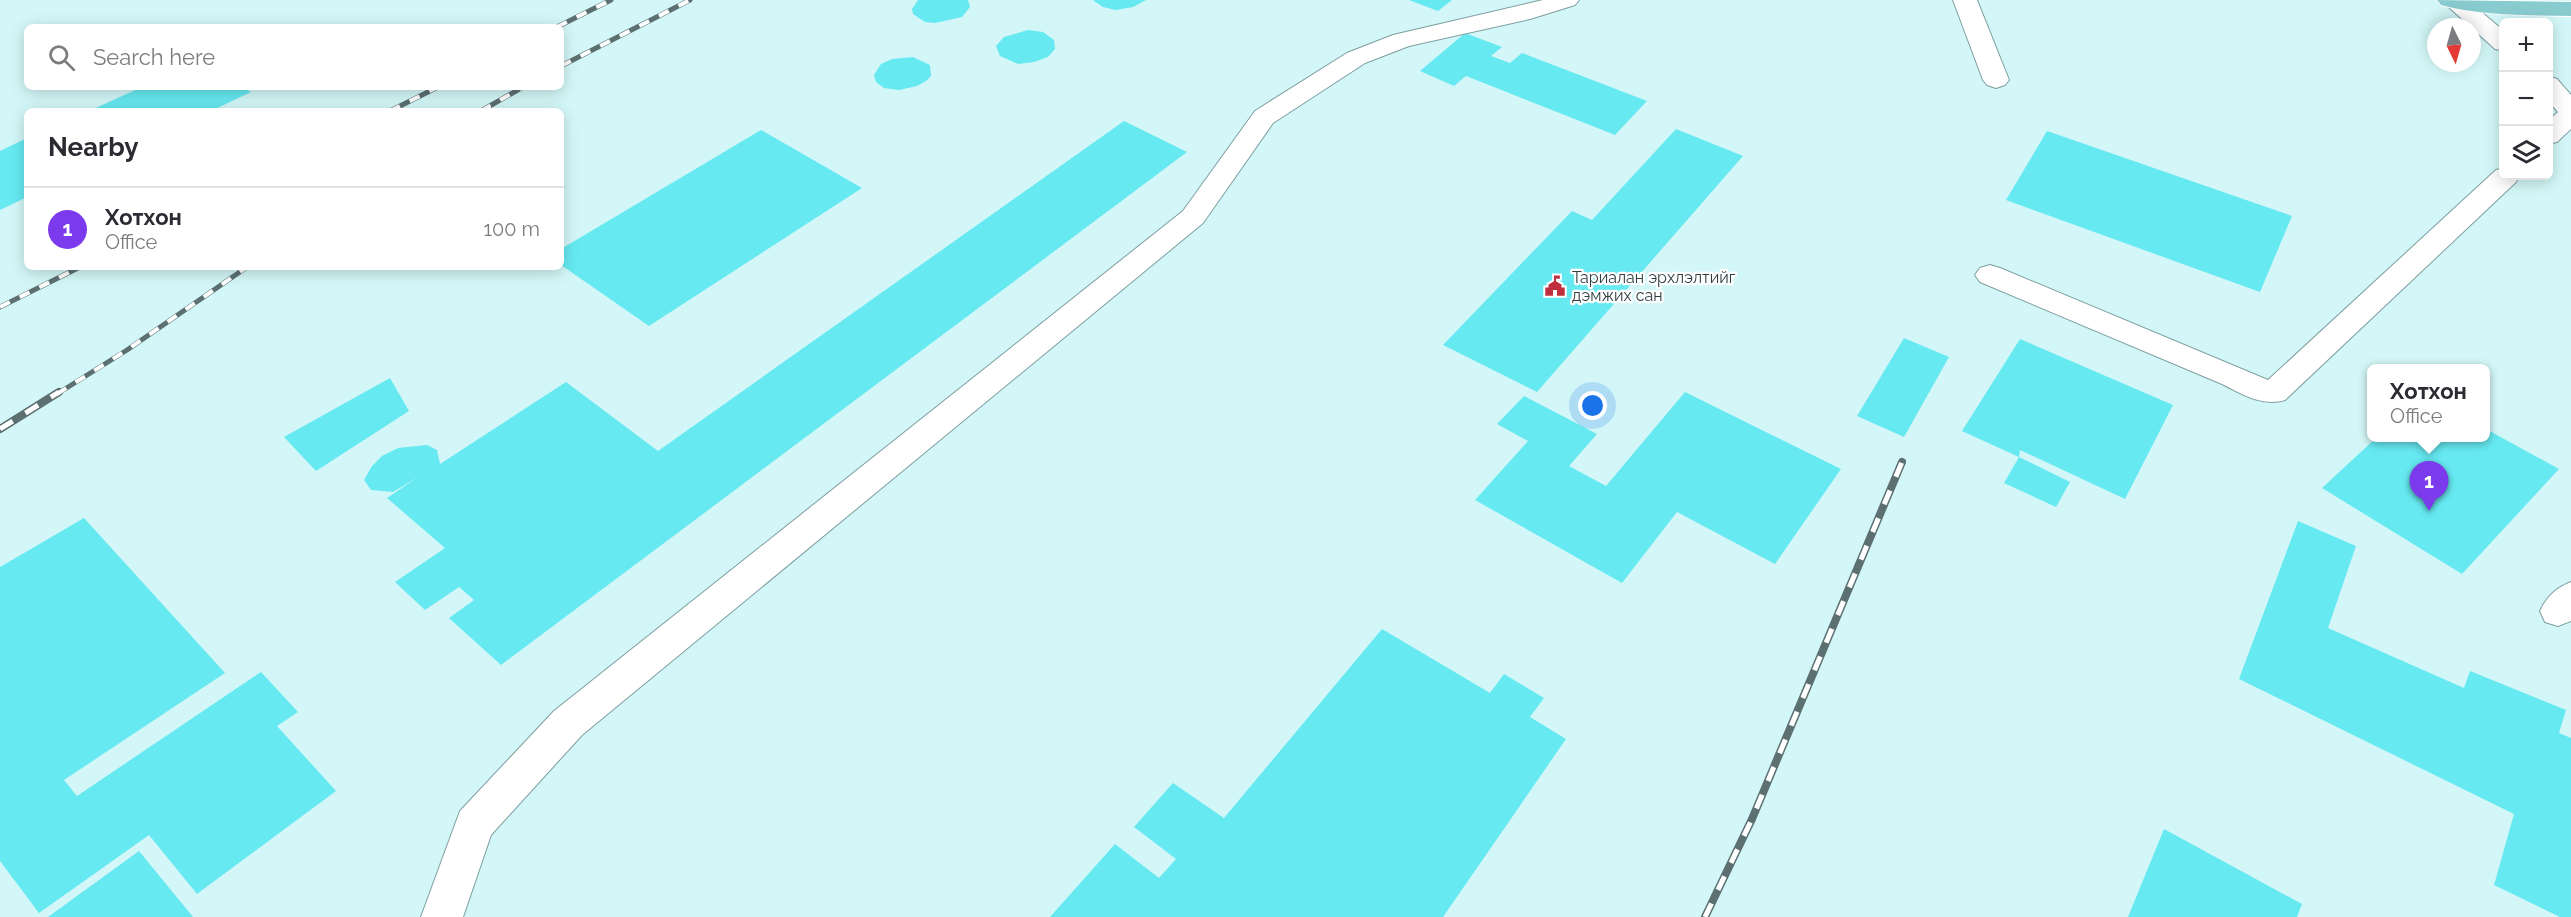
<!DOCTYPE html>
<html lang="en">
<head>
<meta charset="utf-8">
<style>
  :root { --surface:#fff; --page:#f7f7f7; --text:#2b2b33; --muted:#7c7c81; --line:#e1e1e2; --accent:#7c3aed }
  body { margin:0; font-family:Raleway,sans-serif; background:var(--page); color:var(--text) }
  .controls { position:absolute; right:18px; top:18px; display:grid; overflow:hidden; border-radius:9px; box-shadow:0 3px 15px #0003 }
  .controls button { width:54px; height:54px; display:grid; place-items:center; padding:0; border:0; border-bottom:2px solid var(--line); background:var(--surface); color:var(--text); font:30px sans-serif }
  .compass { position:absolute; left:2427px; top:18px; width:54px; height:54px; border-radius:50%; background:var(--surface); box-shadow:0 3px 15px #0003; rotate:175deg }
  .you { position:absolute; left:1593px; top:406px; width:21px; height:21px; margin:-15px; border:4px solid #fff; border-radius:50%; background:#1a73e8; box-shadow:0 0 0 9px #1a73e833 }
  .badge { display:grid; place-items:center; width:39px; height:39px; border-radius:50%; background:var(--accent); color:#fff; font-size:20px; font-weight:700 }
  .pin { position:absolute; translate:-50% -50px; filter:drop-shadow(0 2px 3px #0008) }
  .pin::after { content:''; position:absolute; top:32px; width:21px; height:18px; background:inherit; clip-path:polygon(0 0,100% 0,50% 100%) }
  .popup { position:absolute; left:2367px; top:364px; width:123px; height:78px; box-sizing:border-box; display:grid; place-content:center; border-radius:9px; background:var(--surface); filter:drop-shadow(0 2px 4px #0005); font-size:20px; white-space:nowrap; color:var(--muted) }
  .popup b { font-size:22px; color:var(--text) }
  .popup::after { content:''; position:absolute; left:50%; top:100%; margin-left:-12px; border:12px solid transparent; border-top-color:var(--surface) }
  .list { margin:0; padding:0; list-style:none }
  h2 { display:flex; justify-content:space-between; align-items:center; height:78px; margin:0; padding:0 24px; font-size:26px }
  h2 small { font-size:20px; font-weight:400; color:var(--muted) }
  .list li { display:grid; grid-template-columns:39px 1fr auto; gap:18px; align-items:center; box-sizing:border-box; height:84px; padding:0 24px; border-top:2px solid var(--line) }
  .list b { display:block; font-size:22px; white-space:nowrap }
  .list p { margin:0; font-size:20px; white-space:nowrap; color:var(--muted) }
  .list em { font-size:20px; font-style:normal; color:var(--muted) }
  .icon { flex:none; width:33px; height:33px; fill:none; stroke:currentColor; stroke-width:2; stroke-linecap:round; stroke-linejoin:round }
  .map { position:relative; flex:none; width:2571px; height:917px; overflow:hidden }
  .search { position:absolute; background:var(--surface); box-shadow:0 3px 15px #0003; left:24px; top:24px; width:540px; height:66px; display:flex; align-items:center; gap:15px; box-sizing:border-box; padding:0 21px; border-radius:9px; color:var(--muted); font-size:22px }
  .panel { position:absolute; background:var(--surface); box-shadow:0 3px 15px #0003; left:24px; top:108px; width:540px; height:162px; border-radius:9px }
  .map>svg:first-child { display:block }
  .building { fill:#66e9f1 }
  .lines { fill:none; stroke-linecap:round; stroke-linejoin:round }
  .minor-casing { stroke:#7d9ea0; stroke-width:2 }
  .major-casing { stroke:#fff; stroke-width:2 }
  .minor { fill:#fff; fill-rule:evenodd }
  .major { fill:#89ccd0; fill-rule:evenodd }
  .rail-far1-casing { stroke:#5c7071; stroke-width:5 }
  .rail-casing { stroke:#5c7071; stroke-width:8 }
  .rail-far1 { stroke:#fff; stroke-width:4; stroke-dasharray:11; stroke-linecap:butt }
  .rail { stroke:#fff; stroke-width:5; stroke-dasharray:15; stroke-linecap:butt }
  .labels { text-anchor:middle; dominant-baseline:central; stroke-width:4.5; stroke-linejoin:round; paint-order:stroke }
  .poi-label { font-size:16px; fill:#313f40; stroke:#fff; text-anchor:start }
</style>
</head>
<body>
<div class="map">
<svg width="2571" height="917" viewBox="0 0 2571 917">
  <rect width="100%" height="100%" fill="#d3f7f8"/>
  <g class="building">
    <path d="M918,0H968L970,7L962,17L935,23L925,22L913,14L912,9Z"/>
    <path d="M1093,0H1146L1133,7L1116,10L1103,7Z"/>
    <path d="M1409,0H1452L1438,11Z"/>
    <path d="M1028,30L1043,32L1054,40L1055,49L1048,57L1034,62L1018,64L1000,56L996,46L1004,37Z"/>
    <path d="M1465,33L1502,47L1491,56L1510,63L1522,53L1647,101L1615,135L1466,76L1454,86L1420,71Z"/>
    <path d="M913,57L930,65L931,76L926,81L917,86L899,90L884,88L876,82L874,75L881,64L892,59Z"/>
    <path d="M142,87H243L251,92L211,111H89Z"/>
    <path d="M1124,121L1187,152L501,665L449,618L474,600L459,587L425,610L395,582L445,548L387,498L418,477L393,492L371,490L364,480L372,466L382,456L398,448L427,445L437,450L440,464L566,382L658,451Z"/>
    <path d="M1676,129L1743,156L1537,392L1443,345L1572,211L1592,220Z"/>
    <path d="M761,130L862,188L649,326L561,265V249Z"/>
    <path d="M2047,131L2292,216L2260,292L2006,200Z"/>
    <path d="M27,138V197L0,210V151Z"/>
    <path d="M1904,338L1949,357L1904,437L1857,416Z"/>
    <path d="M2020,339L2173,405L2125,499L2020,450L2019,457L1962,431Z"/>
    <path d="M390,378L409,411L316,471L284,437Z"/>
    <path d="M1685,392L1841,469L1775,564L1677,512L1622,583L1475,500L1528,441L1497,424L1524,396L1597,434L1569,466L1606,486Z"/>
    <path d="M2486,429L2559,469L2462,574L2322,488L2376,438H2486Z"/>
    <path d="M2019,457L2070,482L2056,507L2004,483Z"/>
    <path d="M84,518L225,673L64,780L77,796L261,672L298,712L277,726L336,791L197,894L149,835L39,913L0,861V567Z"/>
    <path d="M2298,521L2356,546L2328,628L2464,688L2470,671L2566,710L2559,733L2571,738V917H2560L2494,885L2514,814L2239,679Z"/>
    <path d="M1382,629L1490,693L1504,674L1544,698L1530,717L1566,739L1443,917H1050L1115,844L1159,878L1176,859L1134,827L1173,783L1224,818Z"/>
    <path d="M2164,829L2302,904L2297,917H2128Z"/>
    <path d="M139,851L193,917H48Z"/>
  </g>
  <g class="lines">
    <g class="minor-casing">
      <g id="minor">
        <path d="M1543,0H1579L1575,5L1530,19L1409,46L1365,63L1273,123L1203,223L582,735L491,835L463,917H421L460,811L554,711L1183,211L1255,111L1347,53L1393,35Z"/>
        <path d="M1953,0H1977L2009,80L2005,85L1996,88L1987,85L1983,80Z"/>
        <path d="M2441,0H2467L2504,31V51L2495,49Z"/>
        <path d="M2548,76L2557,79L2571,95V129L2557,142L2548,144V121L2558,112L2548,101Z"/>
        <path d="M2504,168V176H2519L2516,182L2285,400C2262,407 2242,394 2222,384L1980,282L1975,275L1980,268L1990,265L2000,268L2268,380L2496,170Z"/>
        <path d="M2571,582V621L2558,626L2545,622L2540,611C2547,596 2556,588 2571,582Z"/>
      </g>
    </g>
    <g class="major-casing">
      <path id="major" d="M2437,0L2571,2V16C2528,15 2483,16 2441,5Z"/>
    </g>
    <use href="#minor" class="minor"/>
    <use href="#major" class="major"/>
    <g class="rail-far1-casing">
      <g id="rail-far1">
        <path d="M557,27L611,0"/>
        <path d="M561,66L690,0"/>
        <path d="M390,111L438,87"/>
        <path d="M481,111L523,87"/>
        <path d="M0,307L80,267"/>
        <path d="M57,394L127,350L247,267"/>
      </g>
    </g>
    <g class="rail-casing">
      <g id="rail">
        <path d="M0,429L59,392"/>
        <path d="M1705,917L1752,819L1902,462"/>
      </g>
    </g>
    <use href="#rail-far1" class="rail-far1"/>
    <use href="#rail" class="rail"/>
  </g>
  <defs>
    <g id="civic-bare" transform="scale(1.62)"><path d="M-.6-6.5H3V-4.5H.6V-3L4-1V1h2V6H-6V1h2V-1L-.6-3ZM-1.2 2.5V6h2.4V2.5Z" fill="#c02f3e" stroke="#fff" stroke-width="2.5" paint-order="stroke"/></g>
  </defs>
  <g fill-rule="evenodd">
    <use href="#civic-bare" x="1555" y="286"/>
  </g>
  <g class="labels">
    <g class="poi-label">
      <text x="1572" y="277">Тариалан эрхлэлтийг<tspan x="1572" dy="18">дэмжих сан</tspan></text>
    </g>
  </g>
</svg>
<div class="controls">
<button>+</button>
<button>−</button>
<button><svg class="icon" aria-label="layers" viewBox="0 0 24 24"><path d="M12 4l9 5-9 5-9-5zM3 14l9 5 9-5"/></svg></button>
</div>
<svg class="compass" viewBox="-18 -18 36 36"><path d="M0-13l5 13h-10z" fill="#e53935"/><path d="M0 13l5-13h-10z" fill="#7c7c81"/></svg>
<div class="you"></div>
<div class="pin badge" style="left:2429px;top:511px">1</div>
<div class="popup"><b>Хотхон</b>Office</div>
<div class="search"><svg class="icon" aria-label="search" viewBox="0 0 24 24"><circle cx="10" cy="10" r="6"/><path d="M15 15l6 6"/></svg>Search here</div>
<section class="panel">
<h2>Nearby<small></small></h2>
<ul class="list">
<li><span class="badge">1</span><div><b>Хотхон</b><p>Office</p></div><em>100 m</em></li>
</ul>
</section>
</div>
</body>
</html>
